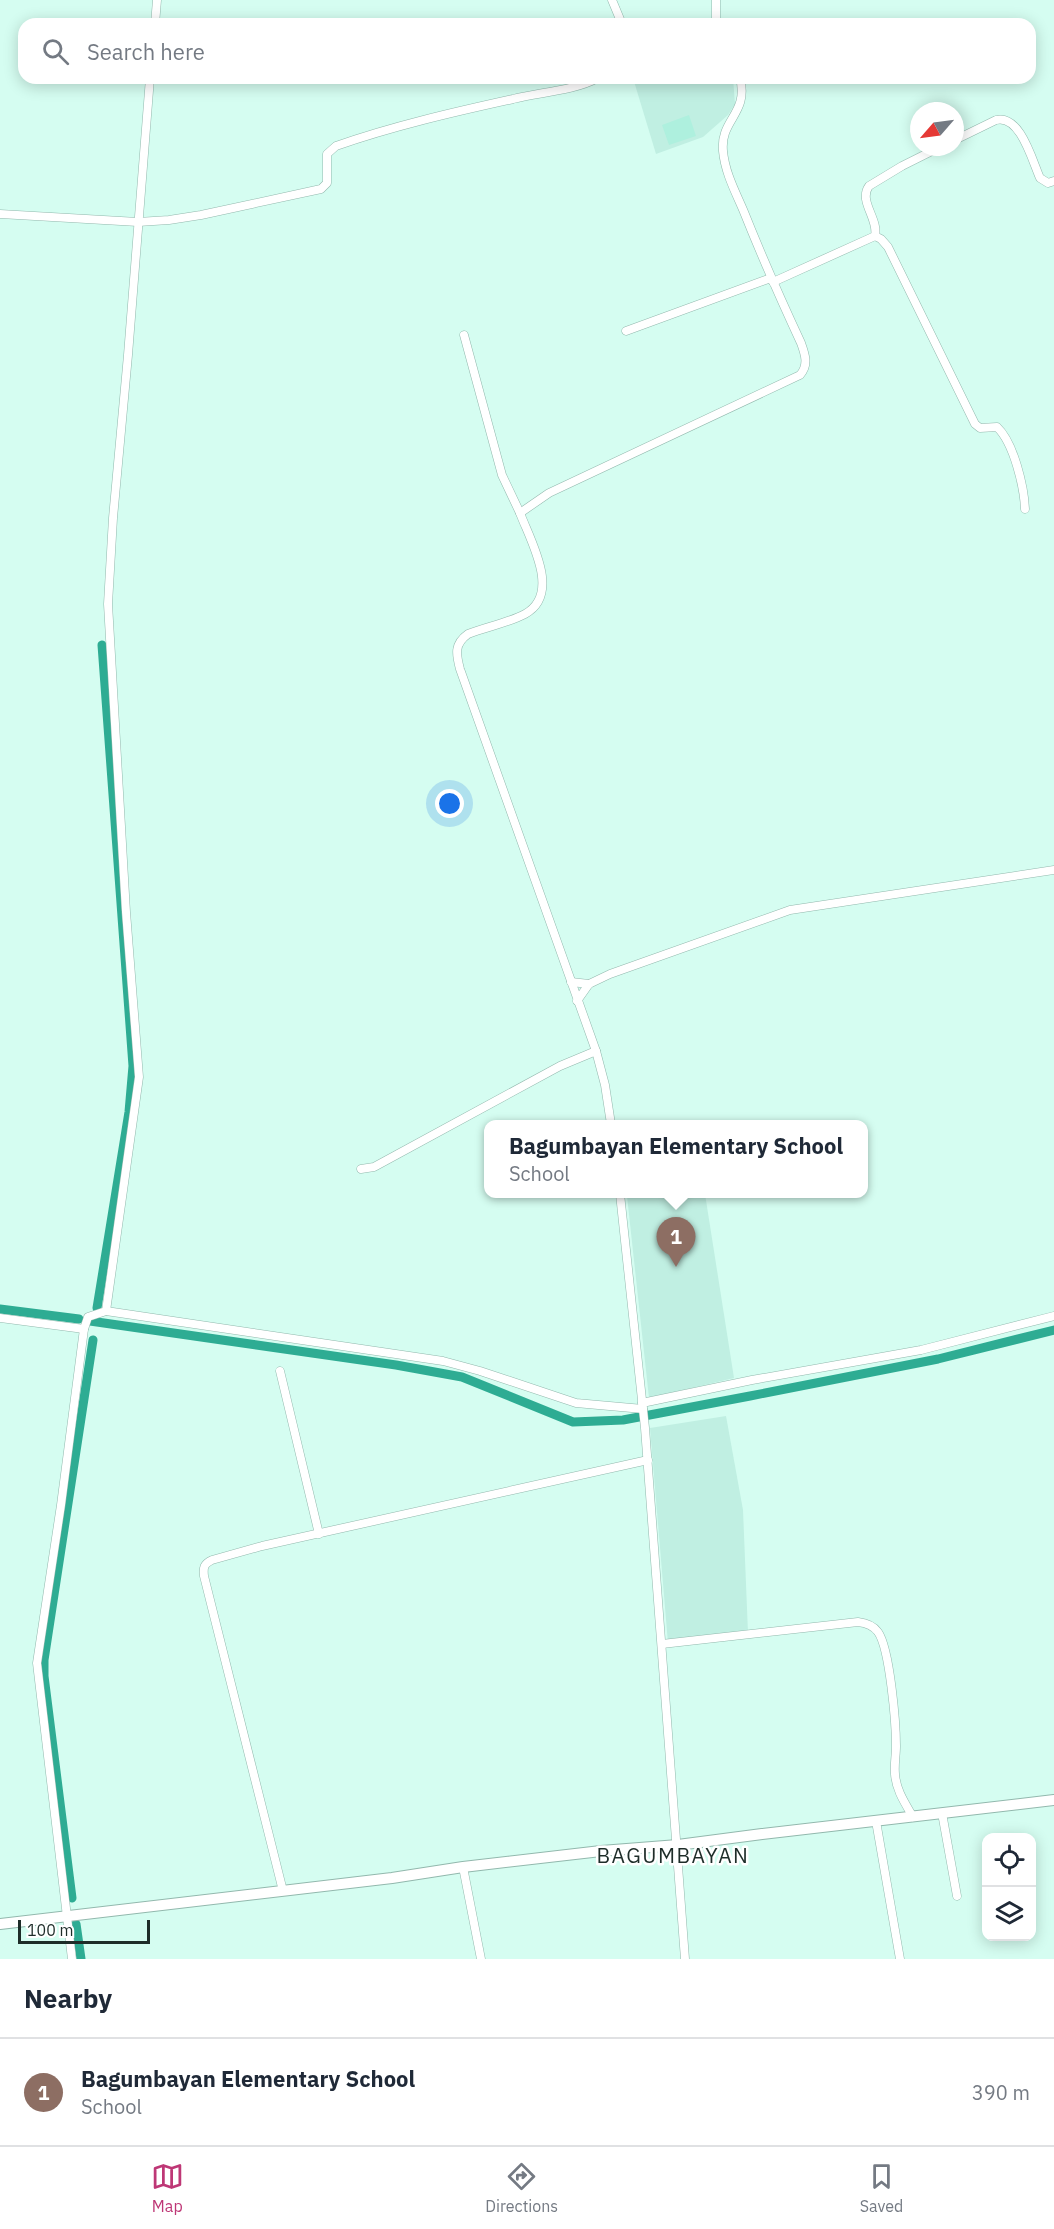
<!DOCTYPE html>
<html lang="en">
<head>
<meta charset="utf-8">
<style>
  :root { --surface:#fff; --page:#f2f2f3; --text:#1f2937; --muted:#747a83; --line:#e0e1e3; --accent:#be3776 }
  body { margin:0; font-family:"IBM Plex Sans",sans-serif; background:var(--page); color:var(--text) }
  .controls { position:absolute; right:18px; bottom:18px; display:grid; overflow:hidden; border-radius:12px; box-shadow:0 3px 15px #0003 }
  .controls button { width:54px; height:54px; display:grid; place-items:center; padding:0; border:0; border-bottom:2px solid var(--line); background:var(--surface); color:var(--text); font:30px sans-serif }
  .compass { position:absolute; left:910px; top:102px; width:54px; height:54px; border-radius:50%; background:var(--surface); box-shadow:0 3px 15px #0003; rotate:242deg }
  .scale { position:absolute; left:18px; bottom:15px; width:132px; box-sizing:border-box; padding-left:6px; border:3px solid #1e2d29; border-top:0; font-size:16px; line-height:21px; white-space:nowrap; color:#1e2d29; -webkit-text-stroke:4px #fff; paint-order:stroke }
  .you { position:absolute; left:450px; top:804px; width:21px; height:21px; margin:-15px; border:4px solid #fff; border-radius:50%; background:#1a73e8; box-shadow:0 0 0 9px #1a73e833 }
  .badge { display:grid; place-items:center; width:39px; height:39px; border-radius:50%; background:var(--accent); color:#fff; font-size:20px; font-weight:700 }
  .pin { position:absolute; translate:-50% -50px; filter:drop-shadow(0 2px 3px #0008) }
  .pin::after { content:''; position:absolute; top:32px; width:21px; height:18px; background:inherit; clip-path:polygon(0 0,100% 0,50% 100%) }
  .popup { position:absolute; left:484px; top:1120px; width:384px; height:78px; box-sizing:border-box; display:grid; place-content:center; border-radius:12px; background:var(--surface); filter:drop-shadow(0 2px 4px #0005); font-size:20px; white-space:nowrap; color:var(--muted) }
  .popup b { font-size:22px; color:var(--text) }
  .popup::after { content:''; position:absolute; left:50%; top:100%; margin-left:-12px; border:12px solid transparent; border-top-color:var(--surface) }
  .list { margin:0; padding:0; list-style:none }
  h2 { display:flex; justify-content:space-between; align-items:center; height:78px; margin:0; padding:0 24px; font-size:26px }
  h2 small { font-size:20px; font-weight:400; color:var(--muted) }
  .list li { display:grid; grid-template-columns:39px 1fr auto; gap:18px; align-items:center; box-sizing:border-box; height:108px; padding:0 24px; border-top:2px solid var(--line) }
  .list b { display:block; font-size:22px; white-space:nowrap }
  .list p { margin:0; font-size:20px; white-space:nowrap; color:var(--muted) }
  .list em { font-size:20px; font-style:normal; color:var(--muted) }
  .icon { flex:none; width:33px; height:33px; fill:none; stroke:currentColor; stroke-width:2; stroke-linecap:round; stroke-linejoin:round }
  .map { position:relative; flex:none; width:1054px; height:1959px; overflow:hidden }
  .search { position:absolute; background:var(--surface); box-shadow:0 3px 15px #0003; left:18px; right:18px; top:18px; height:66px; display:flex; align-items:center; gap:15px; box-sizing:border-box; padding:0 21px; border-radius:18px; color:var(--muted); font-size:22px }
  .sheet { height:186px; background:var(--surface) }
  nav { display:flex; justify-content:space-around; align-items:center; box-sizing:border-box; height:84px; border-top:2px solid var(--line); background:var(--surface); font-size:16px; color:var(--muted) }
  nav a { display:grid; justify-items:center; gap:3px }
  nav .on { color:var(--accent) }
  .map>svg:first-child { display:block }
  .built { fill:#c0efe2 }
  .green { fill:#aef0de }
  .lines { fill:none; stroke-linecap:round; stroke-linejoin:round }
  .canal { stroke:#2eac93; stroke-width:9 }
  .street-casing { stroke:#92b8ad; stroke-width:9 }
  .secondary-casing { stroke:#92b8ad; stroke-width:12 }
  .street { stroke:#fff; stroke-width:8 }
  .secondary { stroke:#fff; stroke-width:10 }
  .labels { text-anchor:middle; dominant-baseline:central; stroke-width:5; stroke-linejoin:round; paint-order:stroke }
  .quarter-label { font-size:21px; letter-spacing:1.5px; fill:#1e2d29; stroke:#fff }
</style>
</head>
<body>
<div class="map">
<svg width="1054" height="1959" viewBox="0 0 1054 1959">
  <rect width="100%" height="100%" fill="#d5fdf1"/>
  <g class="built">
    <path d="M633,78H733L735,104L728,115L703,137L656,154Z"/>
    <path d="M652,1194H705L734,1378L649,1398L627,1196Z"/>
    <path d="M726,1416L743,1510L748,1633L668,1643L650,1428Z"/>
  </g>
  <path class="green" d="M689,115L696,136L669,145L662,125Z"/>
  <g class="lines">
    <g class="canal">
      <path d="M97,1308L129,1112L133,1066L102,645"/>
      <path d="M0,1309L79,1319"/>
      <path d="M90,1321L396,1365L462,1377L573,1422L623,1420L750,1396L938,1359L1054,1330"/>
      <path d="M72,1898L44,1676V1660L93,1340"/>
      <path d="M76,1924L81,1959"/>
    </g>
    <g class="street-casing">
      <g id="street">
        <path d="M612,0L622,24"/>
        <path d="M155,24L157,0"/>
        <path d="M699,24H705"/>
        <path d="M716,24V0"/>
        <path d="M955,140L996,120C1020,114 1032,160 1040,178L1048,183L1054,181"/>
        <path d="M0,214L138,222L169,220L201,215L321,189L327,183V154L336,146C393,126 454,112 513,99C541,92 573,91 598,78"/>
        <path d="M875,236L881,239L888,247L975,424L980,428L997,427C1014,443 1024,487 1025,509"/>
        <path d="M773,282L875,236C879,219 858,201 869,186L902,166L940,147"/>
        <path d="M626,331L771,278"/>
        <path d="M464,335L502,475L520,513"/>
        <path d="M571,982L589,984"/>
        <path d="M577,1001L589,984L610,974L790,910L1054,870"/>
        <path d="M611,1124L605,1085L596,1051L460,669C456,654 454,644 468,634C486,627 508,623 525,614C562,594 530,540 520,513L549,493L800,375C809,365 805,354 801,343C781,300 762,257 744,212C736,193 725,173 723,151C720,119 749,114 740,78"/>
        <path d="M361,1169L374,1167L560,1066L596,1051"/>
        <path d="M620,1194L645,1428L685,1959"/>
        <path d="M106,1311L443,1361L480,1371L576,1403L643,1409"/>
        <path d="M0,1318L84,1329"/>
        <path d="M280,1371L319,1534"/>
        <path d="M642,1403L752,1380L921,1350L1054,1316"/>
        <path d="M662,1644L858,1622C866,1623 873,1625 878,1632C890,1649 896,1724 896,1746C896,1756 894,1765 895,1774C896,1790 905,1803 913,1817"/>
        <path d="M942,1813L957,1896"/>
        <path d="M876,1821L900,1959"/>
        <path d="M463,1867L481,1959"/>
        <path d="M283,1891L204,1576C203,1567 204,1564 212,1560L262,1546L648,1460"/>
        <path d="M72,1959L37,1663L61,1505L84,1329L88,1317L106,1311L139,1077L126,912L108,604L113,518L128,355L150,78"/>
      </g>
    </g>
    <g class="secondary-casing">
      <path id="secondary" d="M0,1924L392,1878L463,1867L601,1851L678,1845L762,1834L1054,1800"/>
    </g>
    <use href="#street" class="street"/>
    <use href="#secondary" class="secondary"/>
  </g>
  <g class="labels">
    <g class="quarter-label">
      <text x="673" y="1855">BAGUMBAYAN</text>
    </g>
  </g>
</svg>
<div class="controls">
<button><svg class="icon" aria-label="locate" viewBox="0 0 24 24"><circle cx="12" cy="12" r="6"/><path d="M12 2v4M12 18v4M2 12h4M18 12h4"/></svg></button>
<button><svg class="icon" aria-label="layers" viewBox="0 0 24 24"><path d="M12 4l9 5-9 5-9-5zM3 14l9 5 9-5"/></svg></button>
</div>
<svg class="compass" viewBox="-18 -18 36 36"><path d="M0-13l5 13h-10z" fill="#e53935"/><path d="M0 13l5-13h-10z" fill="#747a83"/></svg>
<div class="scale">100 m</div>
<div class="you"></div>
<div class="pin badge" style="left:676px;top:1267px;background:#8d6e63">1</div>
<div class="popup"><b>Bagumbayan Elementary School</b>School</div>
<div class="search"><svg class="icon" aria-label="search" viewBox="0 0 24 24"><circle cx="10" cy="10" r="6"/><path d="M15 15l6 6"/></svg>Search here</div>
</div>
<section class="sheet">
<h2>Nearby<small></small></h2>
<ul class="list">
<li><span class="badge" style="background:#8d6e63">1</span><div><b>Bagumbayan Elementary School</b><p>School</p></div><em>390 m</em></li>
</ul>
</section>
<nav>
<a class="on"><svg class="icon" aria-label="map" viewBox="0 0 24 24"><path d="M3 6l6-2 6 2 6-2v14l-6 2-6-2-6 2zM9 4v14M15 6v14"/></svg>Map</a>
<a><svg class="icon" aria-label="directions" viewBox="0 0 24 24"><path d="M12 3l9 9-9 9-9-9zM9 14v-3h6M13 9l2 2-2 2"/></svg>Directions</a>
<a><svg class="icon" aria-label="saved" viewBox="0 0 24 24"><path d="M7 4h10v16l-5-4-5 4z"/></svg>Saved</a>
</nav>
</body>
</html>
